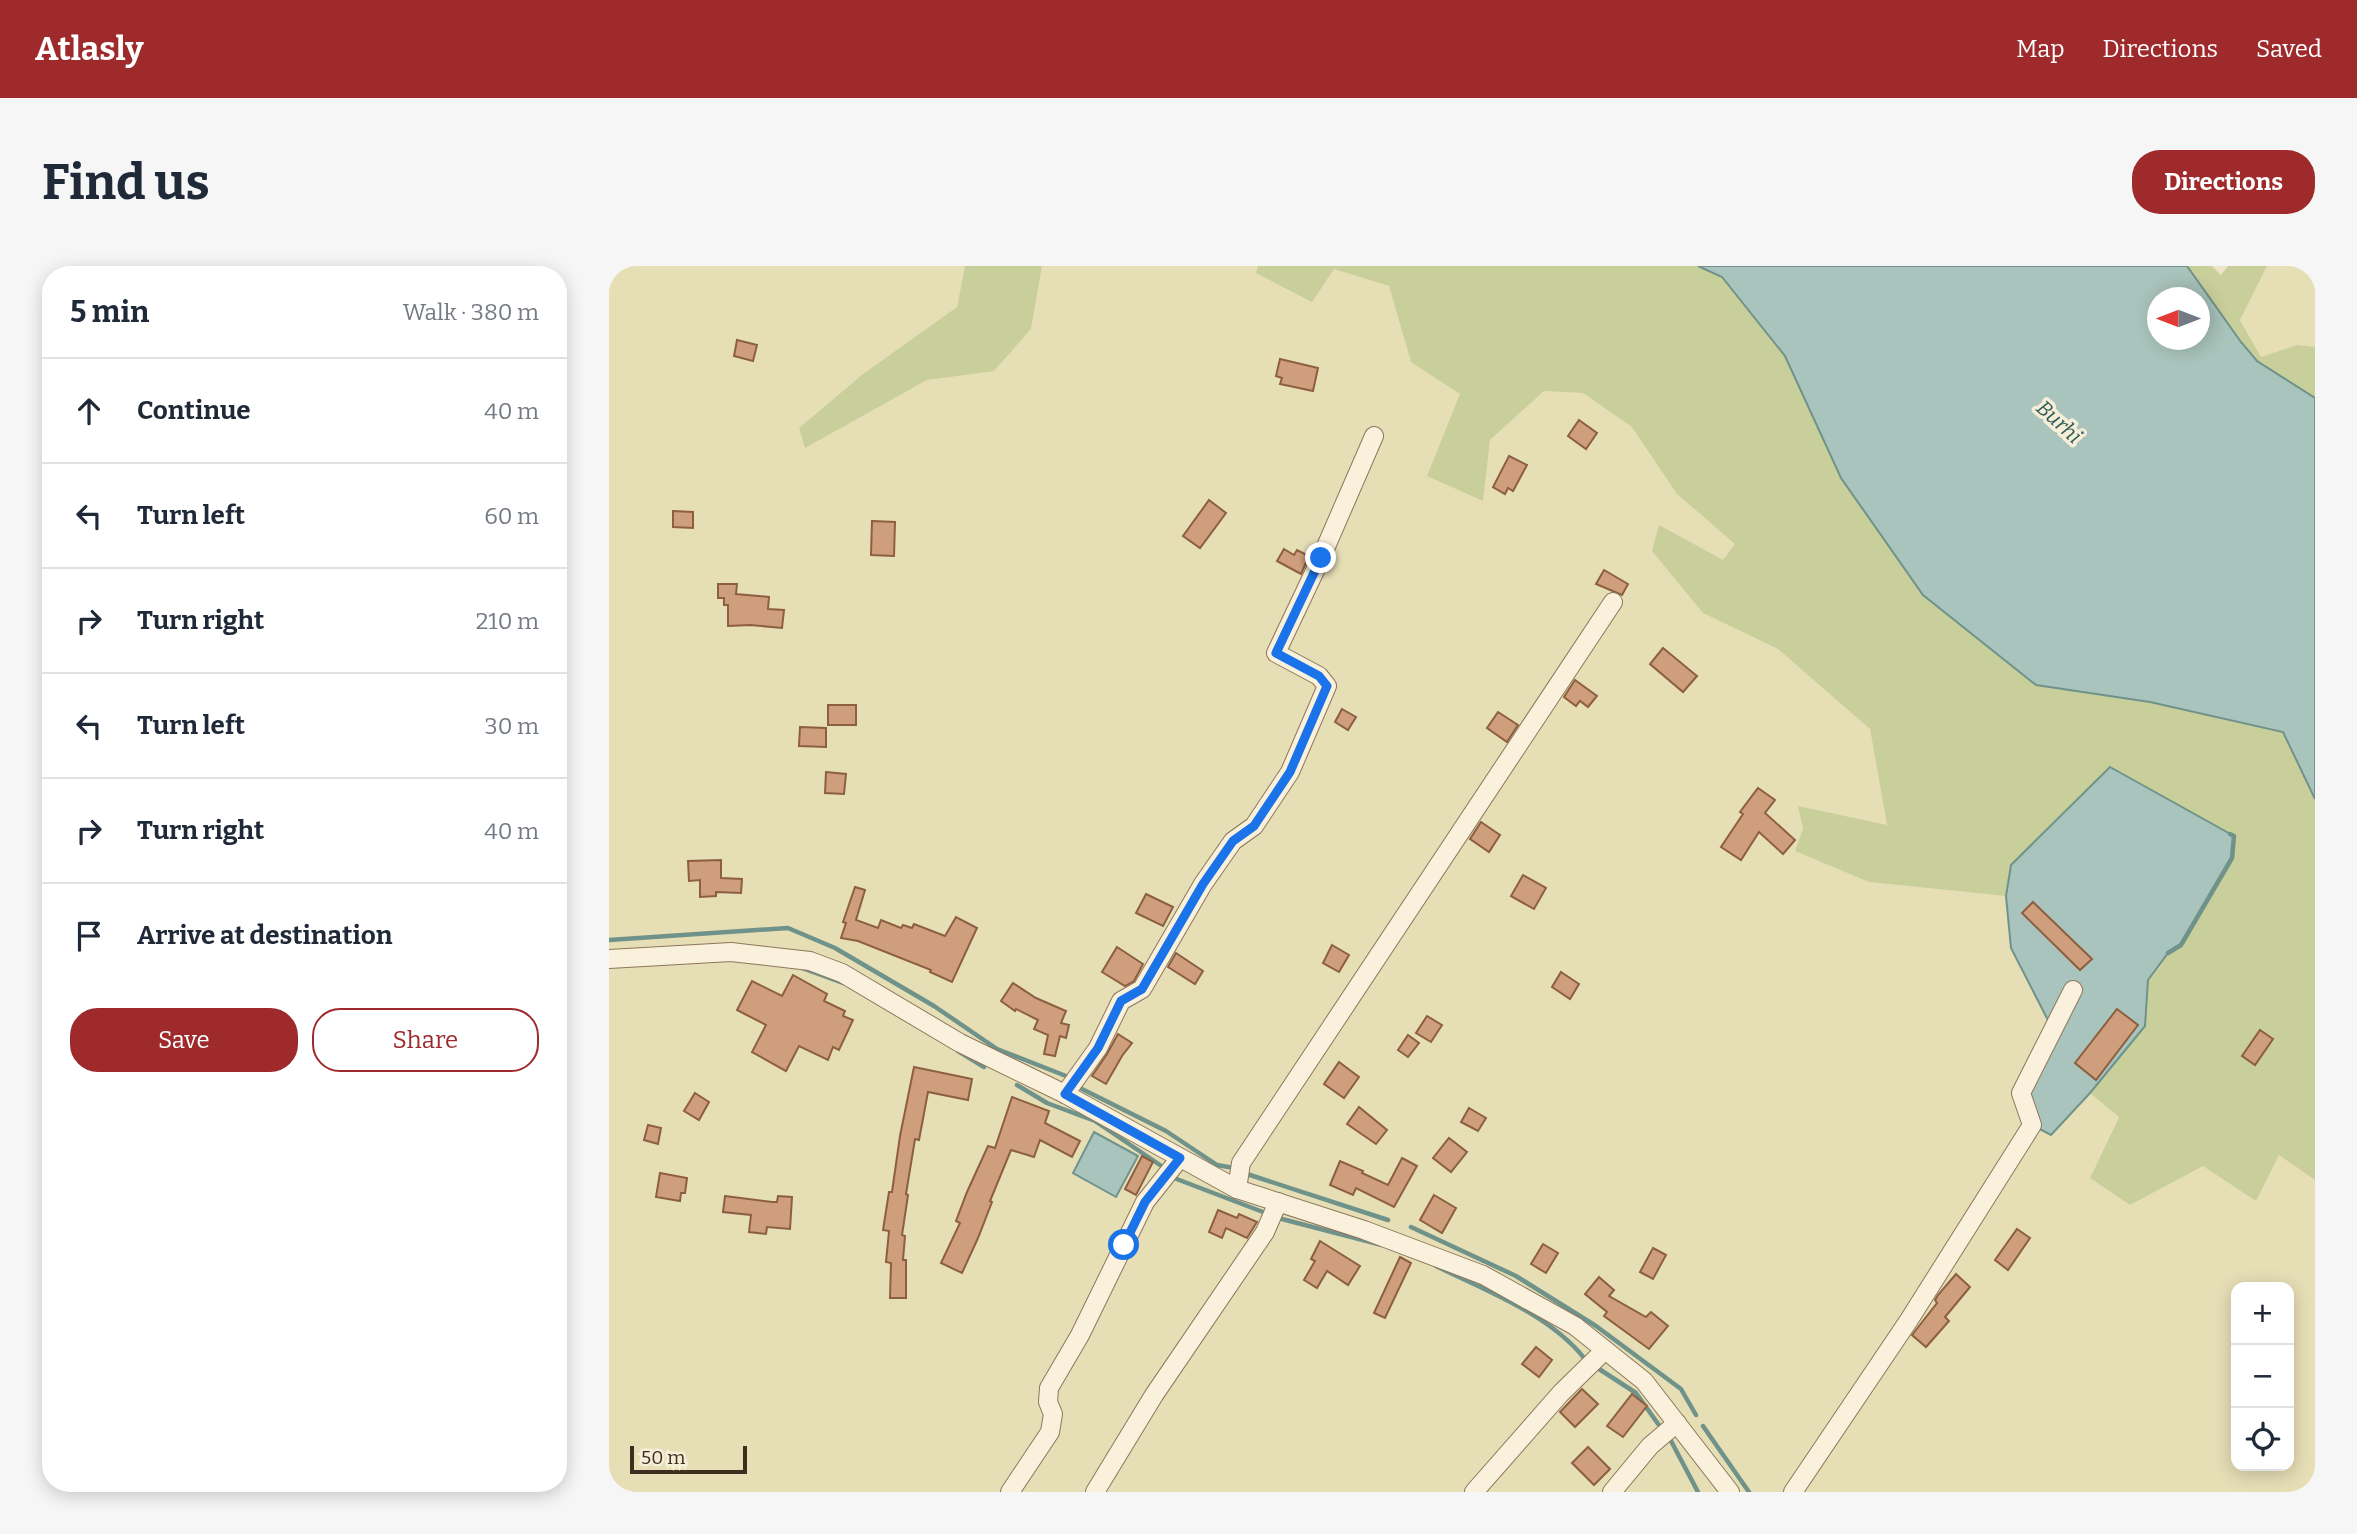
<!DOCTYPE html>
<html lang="en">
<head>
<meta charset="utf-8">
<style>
  :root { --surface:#fff; --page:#f6f6f7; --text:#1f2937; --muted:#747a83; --line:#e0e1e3; --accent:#9e2a2b }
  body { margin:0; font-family:Bitter,serif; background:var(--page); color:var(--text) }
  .controls { position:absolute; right:21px; bottom:21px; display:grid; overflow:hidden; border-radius:14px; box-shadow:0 4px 18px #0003 }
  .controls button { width:63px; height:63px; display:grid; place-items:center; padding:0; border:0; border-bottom:2px solid var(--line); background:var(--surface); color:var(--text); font:35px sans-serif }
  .compass { position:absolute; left:1538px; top:21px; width:63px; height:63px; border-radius:50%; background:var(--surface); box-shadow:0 4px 18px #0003; rotate:270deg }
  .scale { position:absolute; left:21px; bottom:18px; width:117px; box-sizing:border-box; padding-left:7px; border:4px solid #3d2e20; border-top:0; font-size:19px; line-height:24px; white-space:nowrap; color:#3d2e20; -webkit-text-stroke:5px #f7eed8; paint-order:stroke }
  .stop { position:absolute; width:21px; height:21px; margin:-16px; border:5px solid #1a73e8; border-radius:50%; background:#fff }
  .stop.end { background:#1a73e8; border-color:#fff; box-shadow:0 2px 7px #0008 }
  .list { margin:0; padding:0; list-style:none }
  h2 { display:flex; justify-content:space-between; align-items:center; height:91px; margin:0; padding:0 28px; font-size:30px }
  h2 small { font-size:23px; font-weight:400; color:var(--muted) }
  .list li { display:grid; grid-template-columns:46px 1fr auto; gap:21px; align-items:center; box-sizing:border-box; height:105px; padding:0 28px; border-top:2px solid var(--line) }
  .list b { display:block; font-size:26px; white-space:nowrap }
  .list em { font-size:23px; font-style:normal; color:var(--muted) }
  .actions { display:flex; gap:14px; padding:21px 28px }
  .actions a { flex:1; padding:16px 0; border:2px solid var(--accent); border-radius:28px; text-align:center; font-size:24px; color:var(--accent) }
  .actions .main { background:var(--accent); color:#fff }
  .icon { flex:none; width:38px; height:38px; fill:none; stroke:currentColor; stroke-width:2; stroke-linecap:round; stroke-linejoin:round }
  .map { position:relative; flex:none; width:1706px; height:1226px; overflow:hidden; border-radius:28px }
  header { display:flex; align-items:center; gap:42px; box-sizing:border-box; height:98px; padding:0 35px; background:var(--accent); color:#fff }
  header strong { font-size:33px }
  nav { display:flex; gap:38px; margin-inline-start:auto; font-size:24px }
  .intro { display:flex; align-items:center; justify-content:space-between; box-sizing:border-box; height:168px; padding:0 42px }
  h1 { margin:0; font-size:49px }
  .button { padding:18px 32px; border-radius:28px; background:var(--accent); color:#fff; font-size:24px; font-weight:700 }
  main { display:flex; gap:42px; padding:0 42px }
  aside { flex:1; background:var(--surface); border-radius:28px; box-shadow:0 4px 18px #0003 }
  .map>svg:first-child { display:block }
  .farmland { fill:#e6deb5; fill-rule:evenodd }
  .green { fill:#c9cf9b }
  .water { fill:#a9c4bc; stroke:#6f938a; stroke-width:2; fill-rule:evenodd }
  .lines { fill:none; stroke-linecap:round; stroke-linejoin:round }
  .stream { stroke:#6f938a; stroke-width:4.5 }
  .building { fill:#cf9f7d; stroke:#8d5f41; stroke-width:2 }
  .minor-casing { stroke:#8d765c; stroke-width:20 }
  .minor { stroke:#faf1dc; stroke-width:18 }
  .route { stroke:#1a73e8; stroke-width:9 }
  .labels { text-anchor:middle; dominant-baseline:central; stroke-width:7; stroke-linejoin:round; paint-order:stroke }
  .water-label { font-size:21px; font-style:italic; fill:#2f5d5a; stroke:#f7eed8 }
</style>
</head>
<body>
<header>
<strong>Atlasly</strong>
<nav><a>Map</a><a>Directions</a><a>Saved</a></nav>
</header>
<div class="intro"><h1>Find us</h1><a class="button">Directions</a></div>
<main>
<aside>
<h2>5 min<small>Walk · 380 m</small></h2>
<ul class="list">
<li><svg class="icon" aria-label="ahead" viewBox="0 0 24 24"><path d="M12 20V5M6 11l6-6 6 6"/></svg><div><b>Continue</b></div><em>40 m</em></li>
<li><svg class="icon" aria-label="left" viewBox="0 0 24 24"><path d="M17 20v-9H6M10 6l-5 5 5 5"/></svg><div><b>Turn left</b></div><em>60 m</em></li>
<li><svg class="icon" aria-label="right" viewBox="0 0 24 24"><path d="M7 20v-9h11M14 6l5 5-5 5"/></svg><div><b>Turn right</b></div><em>210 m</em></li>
<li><svg class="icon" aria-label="left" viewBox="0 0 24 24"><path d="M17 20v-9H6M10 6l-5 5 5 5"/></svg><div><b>Turn left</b></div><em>30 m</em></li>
<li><svg class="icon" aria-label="right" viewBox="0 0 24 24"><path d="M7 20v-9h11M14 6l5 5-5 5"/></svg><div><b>Turn right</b></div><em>40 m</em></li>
<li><svg class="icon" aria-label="arrive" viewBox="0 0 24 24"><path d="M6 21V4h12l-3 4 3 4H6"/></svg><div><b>Arrive at destination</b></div></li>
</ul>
<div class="actions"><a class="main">Save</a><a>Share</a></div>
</aside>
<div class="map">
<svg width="1706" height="1226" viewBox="0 0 1706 1226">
  <rect width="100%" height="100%" fill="#f0e4c8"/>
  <g class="farmland">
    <path d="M0,0H356L348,41L254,108L190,162L197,181L318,114L385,104L422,63L433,0H649L647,6L725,3L780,20L802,96L852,127L818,210L881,174L935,125L974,127L1024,161L1068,228L1126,278L1114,294L1050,260L1094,347L1169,383L1261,463L1278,560L1190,540L1194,563L1260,616L1397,630L1402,682L1444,764L1442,869L1481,827L1510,850L1481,911L1521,939L1594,900L1670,888L1706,914V1226H0ZM1627,1021H1680V1200H1627Z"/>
    <path d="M1658,0H1706V81L1688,79L1652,91L1631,53Z"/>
  </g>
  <g class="green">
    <path d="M356,0H433L422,63L385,105L318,114L196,182L190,162L254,108L348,41Z"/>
    <path d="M649,0H1089L1113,11L1176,90L1232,212L1427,419L1541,436L1674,466L1706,533V914L1670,889L1647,935L1594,900L1521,939L1481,912L1510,851L1481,827L1536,760L1539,714L1559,687L1572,679L1402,599L1397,630L1260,616L1186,585L1194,563L1189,540L1278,559L1261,463L1169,383L1094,347L1043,285L1050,259L1114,294L1126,278L1068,228L1023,161L974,127L935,125L881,174L874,235L818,210L851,128L802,96L780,20L725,3L703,36L647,7Z"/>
    <path d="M1578,0H1603L1612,9L1619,0H1658L1631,54L1652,91L1688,79L1706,81V132L1648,95L1632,76Z"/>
  </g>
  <g class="water">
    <path d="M1089,0H1578L1632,76L1648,95L1706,132V533L1674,466L1541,436L1427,419L1314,329L1232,212L1176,90L1113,11ZM1548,32H1590V74H1548Z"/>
    <path d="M1501,501L1625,570L1623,592L1572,679L1559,687L1539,714L1536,760L1481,827L1442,869L1423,859L1412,827L1444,764L1402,682L1397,630L1402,599Z"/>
    <path d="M485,866L529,890L507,931L464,907Z"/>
  </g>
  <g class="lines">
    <g class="stream">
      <path d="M0,674L179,662L226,682L325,740L388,783L457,810"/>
      <path d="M1559,687L1572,679L1623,592L1625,570L1621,568"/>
      <path d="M193,702L234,717"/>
      <path d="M349,785L375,801"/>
      <path d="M408,819L438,837L486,855L551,899"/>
      <path d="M473,823L557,865L608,899L625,902"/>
      <path d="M638,908L779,954"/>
      <path d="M565,912L654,946"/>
      <path d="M669,952L773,979"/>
      <path d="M802,961L907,1010L987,1060L1072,1123L1087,1149"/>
      <path d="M827,1000C877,1025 940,1048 975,1092"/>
      <path d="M987,1101L1027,1127L1052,1162"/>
      <path d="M1094,1160L1140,1226"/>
      <path d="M1061,1173L1089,1226"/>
    </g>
  </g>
  <g class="building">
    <path d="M128,74L148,79L144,95L125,90Z"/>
    <path d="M671,93L709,102L704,125L671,118L673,112L667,110Z"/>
    <path d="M970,154L988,167L977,183L959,170Z"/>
    <path d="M900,190L918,199L904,225L899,222L896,228L884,221Z"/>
    <path d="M600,234L617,247L591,282L574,270Z"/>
    <path d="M64,245L84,246V262L64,261Z"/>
    <path d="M263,255L286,256L285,290L262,289Z"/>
    <path d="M675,283L685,289L688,284L700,290L692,308L668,295Z"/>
    <path d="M995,304L1019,318L1013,329L987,318Z"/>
    <path d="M109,318H128L127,328L160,331L159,343L175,344L173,362L141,359L119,360V339H115V332H109Z"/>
    <path d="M1054,382L1088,410L1074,426L1041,398Z"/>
    <path d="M966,414L988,430L979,441L971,435L967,440L955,431Z"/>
    <rect x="219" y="439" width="28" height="20"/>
    <path d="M733,443L747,451L739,464L726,456Z"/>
    <path d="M889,446L909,459L898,476L878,462Z"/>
    <path d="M191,461L217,462V481L190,480Z"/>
    <path d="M217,506L237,508L235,528L216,527Z"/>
    <path d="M1149,522L1166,534L1156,547L1186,574L1174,588L1150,566L1132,594L1112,581L1134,548L1131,546Z"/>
    <path d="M872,556L891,569L880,586L861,573Z"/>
    <path d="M112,594V612L133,613L132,627L107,626V630L91,631V614L80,615L79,595Z"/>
    <path d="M914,609L937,622L925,643L902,630Z"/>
    <path d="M246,621L256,624L247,654L269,662L272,654L292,662L294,659L303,662L305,658L336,670L347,651L368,662L343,716L321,706L322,704L249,675L232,672L237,657L234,656Z"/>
    <path d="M537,628L564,641L554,660L527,647Z"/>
    <path d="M1424,636L1483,693L1471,704L1413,647Z"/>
    <path d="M723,679L740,689L730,706L714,697Z"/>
    <path d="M508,681L534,698L525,715L516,720L493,706Z"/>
    <path d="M567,687L594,705L586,718L559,701Z"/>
    <path d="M952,706L970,718L961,733L943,721Z"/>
    <path d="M184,709L218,728L215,735L236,745L234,750L244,754L230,784L224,781L219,794L190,780L177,805L143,786L157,759L128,744L143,715L173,730Z"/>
    <path d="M404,717L427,732L457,745L452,757L460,759L457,772L451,770L446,790L435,788L439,769L425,763L429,754L407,743L406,745L392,735Z"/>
    <path d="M1508,743L1529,759L1487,814L1466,797Z"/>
    <path d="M818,750L833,759L822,776L807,767Z"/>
    <path d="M1651,764L1664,773L1646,799L1633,790Z"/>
    <path d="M509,768L523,777L513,790L497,818L483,810L498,788Z"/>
    <path d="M799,769L810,777L799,791L789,784Z"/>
    <path d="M730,796L750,811L735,832L715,818Z"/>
    <path d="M305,801L363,813L359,834L319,826L310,874L306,873L297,928L299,929L293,969L296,970L294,994H297V1032H281L282,997L277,996L280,965L274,964L280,926H283L291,870Z"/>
    <path d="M86,827L100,836L90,854L75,845Z"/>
    <path d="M403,831L440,845L436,857L471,875L463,891L431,874L425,891L402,884L381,935L383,936L369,972L353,1007L332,997L351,957L347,955L358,926L379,880L386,882Z"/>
    <path d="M750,841L778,864L767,878L738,858Z"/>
    <path d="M860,842L877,852L869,865L852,856Z"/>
    <path d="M39,859L52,862L49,878L35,874Z"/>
    <path d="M840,872L858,886L842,906L824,892Z"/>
    <path d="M533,890L544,896L527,929L516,923Z"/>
    <path d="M793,892L808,900L785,941L747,922L744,929L721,919L731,895L754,905L753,907L779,919Z"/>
    <path d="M51,907L78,912L76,927H72L71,935L47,931Z"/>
    <path d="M825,929L847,942L833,967L811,954Z"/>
    <path d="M116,930L163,936H168L169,930L183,931L181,963L158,961L157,968L140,966L142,949L114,946Z"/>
    <path d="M609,944L628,952L630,948L648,956L638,972L617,962L613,972L600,966Z"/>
    <path d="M1408,963L1421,972L1399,1004L1386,994Z"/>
    <path d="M711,975L751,1000L739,1019L718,1005L708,1022L695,1014L706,995L702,993Z"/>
    <path d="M934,978L949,987L937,1007L922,998Z"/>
    <path d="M1044,982L1057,989L1044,1013L1031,1006Z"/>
    <path d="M791,991L802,997L776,1052L765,1047Z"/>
    <path d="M1347,1008L1361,1021L1336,1051L1340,1055L1317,1081L1303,1069L1328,1037L1326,1034L1329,1029Z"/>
    <path d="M990,1011L1005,1024L1000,1030L1037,1051L1042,1046L1059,1060L1040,1083L995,1050L998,1046L976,1028Z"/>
    <path d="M927,1081L943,1094L930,1111L913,1098Z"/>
    <path d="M973,1123L989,1138L966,1161L951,1146Z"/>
    <path d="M1023,1128L1038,1140L1014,1171L998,1160Z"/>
    <path d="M979,1181L1001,1203L985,1219L963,1197Z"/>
  </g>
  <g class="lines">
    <g class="minor-casing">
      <g id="minor">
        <path d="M0,693L122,686L201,695L233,707L351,777L456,828L628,923L755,964L874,1009L966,1060L1035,1115L1121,1226"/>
        <path d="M456,828L489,782L512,735L533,723L594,618L624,575L645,560L681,506L718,420L710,410L667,387L712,292L765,170"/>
        <path d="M628,923L632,897L1004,336"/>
        <path d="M401,1226L441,1166L444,1148L439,1136L440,1122L471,1069L536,936L571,892"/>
        <path d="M486,1226L545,1129L656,966L669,936"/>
        <path d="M865,1226L952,1127L996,1084"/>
        <path d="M1003,1226L1041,1180L1068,1157"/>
        <path d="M1184,1226L1300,1054L1423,859L1412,827L1464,724"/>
      </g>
    </g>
    <use href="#minor" class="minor"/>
  </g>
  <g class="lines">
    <path class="route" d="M515,979L536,936L571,892L456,828L489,782L512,735L533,723L594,618L624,575L645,560L681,506L718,420L710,410L667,387L712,292"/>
  </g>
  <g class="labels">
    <g class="water-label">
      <text transform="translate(1450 156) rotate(42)">Burhi</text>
    </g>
  </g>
</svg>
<div class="controls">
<button>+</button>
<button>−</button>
<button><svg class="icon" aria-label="locate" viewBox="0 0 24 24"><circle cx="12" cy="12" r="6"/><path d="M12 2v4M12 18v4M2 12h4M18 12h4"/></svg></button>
</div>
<svg class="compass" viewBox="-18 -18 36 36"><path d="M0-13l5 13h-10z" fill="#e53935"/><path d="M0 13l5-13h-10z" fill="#747a83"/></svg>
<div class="scale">50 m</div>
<div class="stop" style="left:515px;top:979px"></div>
<div class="stop end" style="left:712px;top:292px"></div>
</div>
</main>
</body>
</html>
